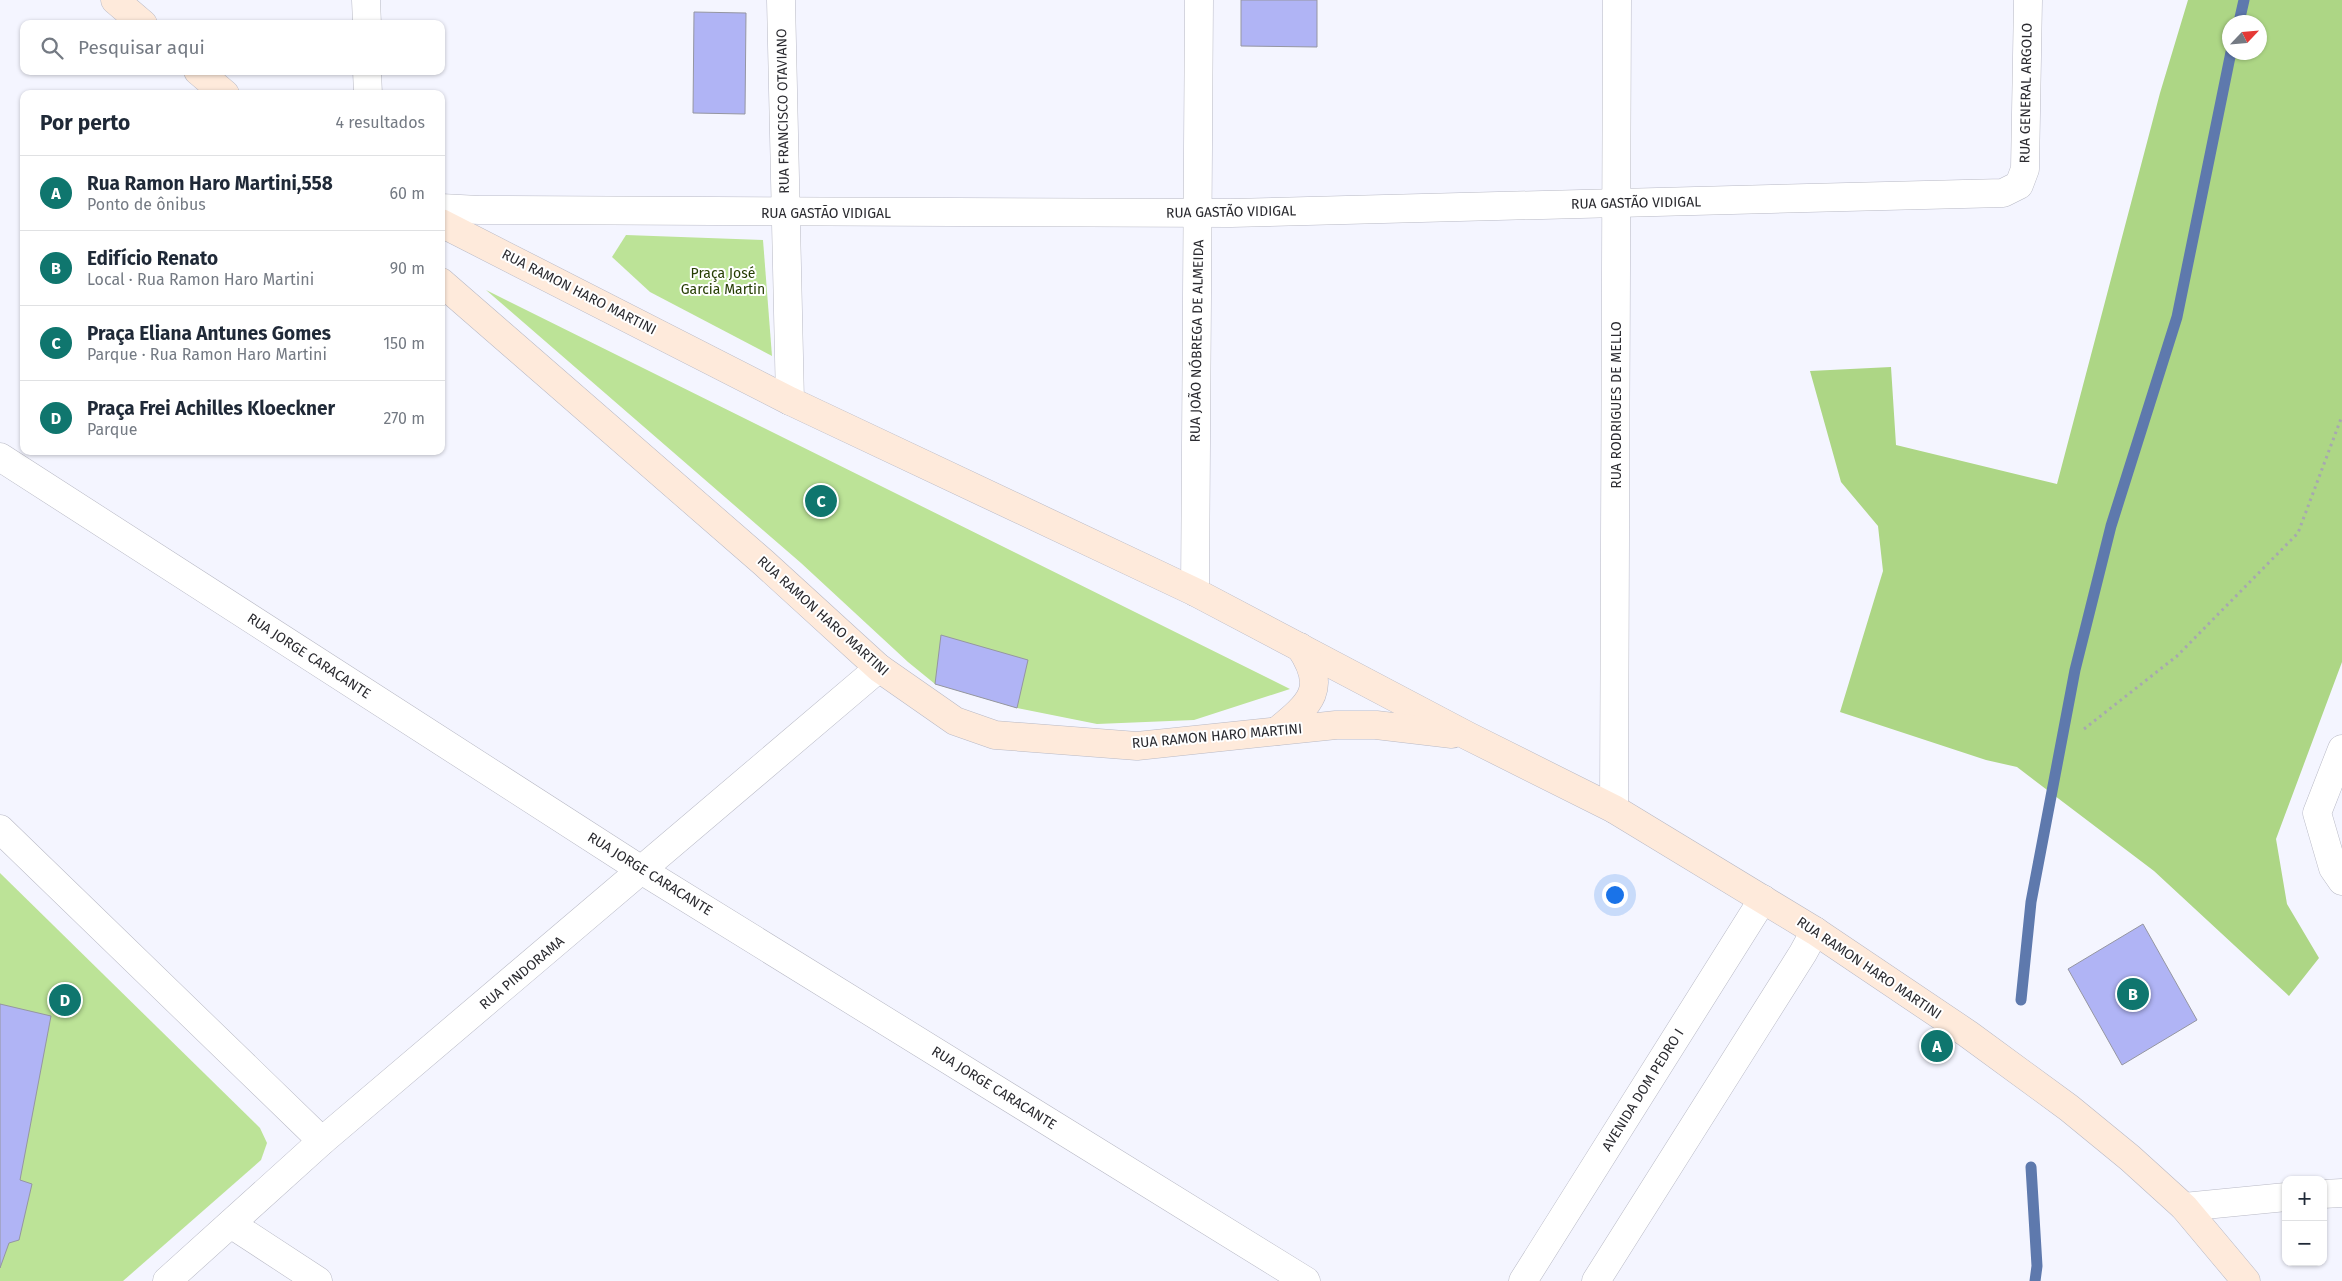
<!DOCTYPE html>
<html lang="pt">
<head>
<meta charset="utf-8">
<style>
  :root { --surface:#fff; --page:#f2f2f3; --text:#1f2937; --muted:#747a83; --line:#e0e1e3; --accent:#0f766e }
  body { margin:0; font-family:"Fira Sans",sans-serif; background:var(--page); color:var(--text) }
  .controls { position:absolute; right:15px; bottom:15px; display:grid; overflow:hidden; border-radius:10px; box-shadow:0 1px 4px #0004 }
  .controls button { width:45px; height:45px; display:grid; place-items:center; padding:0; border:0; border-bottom:1px solid var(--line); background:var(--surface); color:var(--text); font:25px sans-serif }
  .compass { position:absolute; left:2222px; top:15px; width:45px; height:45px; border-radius:50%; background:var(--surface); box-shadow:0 1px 4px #0004; rotate:64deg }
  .you { position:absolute; left:1614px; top:894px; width:18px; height:18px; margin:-12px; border:4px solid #fff; border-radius:50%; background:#1a73e8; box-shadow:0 0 0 8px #1a73e833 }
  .badge { display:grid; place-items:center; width:32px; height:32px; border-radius:50%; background:var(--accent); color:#fff; font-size:16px; font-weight:700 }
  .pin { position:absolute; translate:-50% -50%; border:2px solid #fff; box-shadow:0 1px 5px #0006 }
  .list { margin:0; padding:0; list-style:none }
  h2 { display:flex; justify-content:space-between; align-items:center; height:65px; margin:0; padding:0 20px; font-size:21px }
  h2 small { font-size:16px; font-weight:400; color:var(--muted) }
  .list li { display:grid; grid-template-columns:32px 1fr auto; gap:15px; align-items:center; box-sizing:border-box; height:75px; padding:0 20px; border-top:1px solid var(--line) }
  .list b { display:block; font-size:19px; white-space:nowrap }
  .list p { margin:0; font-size:16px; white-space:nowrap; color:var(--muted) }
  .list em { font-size:16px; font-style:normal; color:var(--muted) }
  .icon { flex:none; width:28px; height:28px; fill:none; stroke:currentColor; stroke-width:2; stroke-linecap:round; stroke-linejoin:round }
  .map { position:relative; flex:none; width:2342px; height:1281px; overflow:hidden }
  .search { position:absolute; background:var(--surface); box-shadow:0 1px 4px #0004; left:20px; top:20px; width:425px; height:55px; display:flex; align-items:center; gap:12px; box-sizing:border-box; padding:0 18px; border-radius:10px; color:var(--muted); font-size:19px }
  .panel { position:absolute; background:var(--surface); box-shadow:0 1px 4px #0004; left:20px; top:90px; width:425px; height:365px; border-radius:10px }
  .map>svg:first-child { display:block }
  .green { fill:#bce397 }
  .forest { fill:#add685; fill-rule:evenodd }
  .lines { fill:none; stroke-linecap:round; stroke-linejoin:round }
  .stream { stroke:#5e79ad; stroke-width:11 }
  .building { fill:#b0b4f5; stroke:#9596a1 }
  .minor-casing { stroke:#b8b9c5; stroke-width:29 }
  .secondary-casing { stroke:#b8b9c5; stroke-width:29 }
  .path { stroke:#a7a8b0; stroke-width:3; stroke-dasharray:2.5 4; stroke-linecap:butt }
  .minor { stroke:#fff; stroke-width:28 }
  .secondary { stroke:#feeadb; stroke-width:28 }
  .labels { text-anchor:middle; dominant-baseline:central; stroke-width:4; stroke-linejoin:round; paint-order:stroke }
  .street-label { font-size:14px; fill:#2b2b30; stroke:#fff }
  .park-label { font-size:14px; fill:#263e03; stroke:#fff }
</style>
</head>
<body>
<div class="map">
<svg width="2342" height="1281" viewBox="0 0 2342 1281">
  <rect width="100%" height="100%" fill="#f4f5ff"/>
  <g class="green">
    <path d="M626,235L763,240L772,356L650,292L612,257Z"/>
    <path d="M486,290L1290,689L1194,720L1097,724L1017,708L935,684L908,662L801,563Z"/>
    <path d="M0,873L260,1128L267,1143L261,1160L123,1281H0Z"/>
  </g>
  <path class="forest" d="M2188,0H2342V662L2276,839L2287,904L2319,958L2289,996L2154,871L2017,767L1986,760L1840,712L1883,571L1878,526L1841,482L1810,371L1891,367L1896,445L2057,484L2160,93ZM2230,22H2260V52H2230Z"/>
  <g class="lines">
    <g class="stream">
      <path d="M2239,22L2244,0"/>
      <path d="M2021,1000L2031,902L2075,670L2111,526L2177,317L2231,52"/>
      <path d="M2031,1167L2037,1266L2035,1281"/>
    </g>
  </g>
  <g class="building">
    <path d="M1241,0H1317V47L1241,46Z"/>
    <path d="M694,12L746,13L745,114L693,113Z"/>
    <path d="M941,635L1028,660L1017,708L935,684Z"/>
    <path d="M2143,924L2197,1020L2122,1065L2068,969Z"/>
    <path d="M0,1004L51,1016L20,1180L32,1184L19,1240L9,1243L0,1268Z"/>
  </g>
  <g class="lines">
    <g class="minor-casing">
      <g id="minor">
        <path d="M366,0L367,24"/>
        <path d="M781,0L790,401"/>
        <path d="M367,71L368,94"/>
        <path d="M441,208L479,210L1231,213L2003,193L2019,185L2025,169L2028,0"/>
        <path d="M0,457L643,871L1306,1281"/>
        <path d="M1195,592L1199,0"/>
        <path d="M2342,749L2317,813L2333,868L2342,881"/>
        <path d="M1614,809L1617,0"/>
        <path d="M0,829L322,1141"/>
        <path d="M2323,1194L2342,1193"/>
        <path d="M2184,1207L2286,1197"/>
        <path d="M231,1224L318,1281"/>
        <path d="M167,1281L322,1141L879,668"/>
        <path d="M1523,1281L1763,899"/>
        <path d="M1596,1281L1803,953L1815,931"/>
      </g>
    </g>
    <g class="secondary-casing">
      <g id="secondary">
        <path d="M115,0L143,24"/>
        <path d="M198,71L225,94"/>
        <path d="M441,223L790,401L1195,592L1468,736L1614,809L1815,931L1968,1034L2069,1108L2130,1158L2184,1207L2246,1281"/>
        <path d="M441,282L764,563L879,668L955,721L995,735L1137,746L1336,725H1376L1452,734"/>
        <path d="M1277,731C1311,703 1328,689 1300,647"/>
      </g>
    </g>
    <path class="path" d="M2084,729L2177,656L2298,533L2342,416"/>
    <use href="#minor" class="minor"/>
    <use href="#secondary" class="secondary"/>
  </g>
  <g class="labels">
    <g class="street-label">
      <text transform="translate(2026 93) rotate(-89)">RUA GENERAL ARGOLO</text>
      <text transform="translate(783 111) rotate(-91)">RUA FRANCISCO OTAVIANO</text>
      <text transform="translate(1636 203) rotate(-1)">RUA GASTÃO VIDIGAL</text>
      <text transform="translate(1231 212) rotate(-1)">RUA GASTÃO VIDIGAL</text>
      <text x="826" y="213">RUA GASTÃO VIDIGAL</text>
      <text transform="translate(579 292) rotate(27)">RUA RAMON HARO MARTINI</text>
      <text transform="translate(1197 341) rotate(-89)">RUA JOÃO NÓBREGA DE ALMEIDA</text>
      <text transform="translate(1616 405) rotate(-90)">RUA RODRIGUES DE MELLO</text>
      <text transform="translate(823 616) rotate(42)">RUA RAMON HARO MARTINI</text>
      <text transform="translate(309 656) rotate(33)">RUA JORGE CARACANTE</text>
      <text transform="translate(1217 736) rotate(-5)">RUA RAMON HARO MARTINI</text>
      <text transform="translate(650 874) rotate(32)">RUA JORGE CARACANTE</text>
      <text transform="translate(1869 968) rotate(34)">RUA RAMON HARO MARTINI</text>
      <text transform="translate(522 973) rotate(-40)">RUA PINDORAMA</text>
      <text transform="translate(994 1088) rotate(32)">RUA JORGE CARACANTE</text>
      <text transform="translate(1643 1090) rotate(-58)">AVENIDA DOM PEDRO I</text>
    </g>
    <g class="park-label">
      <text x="723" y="273">Praça José<tspan x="723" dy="16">Garcia Martin</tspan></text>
    </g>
  </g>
</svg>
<div class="controls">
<button>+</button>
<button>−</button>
</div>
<svg class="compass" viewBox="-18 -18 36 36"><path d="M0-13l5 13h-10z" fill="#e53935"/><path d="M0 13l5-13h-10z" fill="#747a83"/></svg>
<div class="you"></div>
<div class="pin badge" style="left:1937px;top:1046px">A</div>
<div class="pin badge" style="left:2133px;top:994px">B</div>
<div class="pin badge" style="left:821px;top:501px">C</div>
<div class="pin badge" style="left:65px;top:1000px">D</div>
<div class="search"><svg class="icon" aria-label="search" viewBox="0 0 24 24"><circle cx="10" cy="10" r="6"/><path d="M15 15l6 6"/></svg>Pesquisar aqui</div>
<section class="panel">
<h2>Por perto<small>4 resultados</small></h2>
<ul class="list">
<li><span class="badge">A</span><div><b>Rua Ramon Haro Martini,558</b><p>Ponto de ônibus</p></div><em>60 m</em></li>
<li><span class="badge">B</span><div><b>Edifício Renato</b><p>Local · Rua Ramon Haro Martini</p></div><em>90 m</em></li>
<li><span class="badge">C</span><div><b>Praça Eliana Antunes Gomes</b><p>Parque · Rua Ramon Haro Martini</p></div><em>150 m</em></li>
<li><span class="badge">D</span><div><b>Praça Frei Achilles Kloeckner</b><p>Parque</p></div><em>270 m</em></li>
</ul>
</section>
</div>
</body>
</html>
